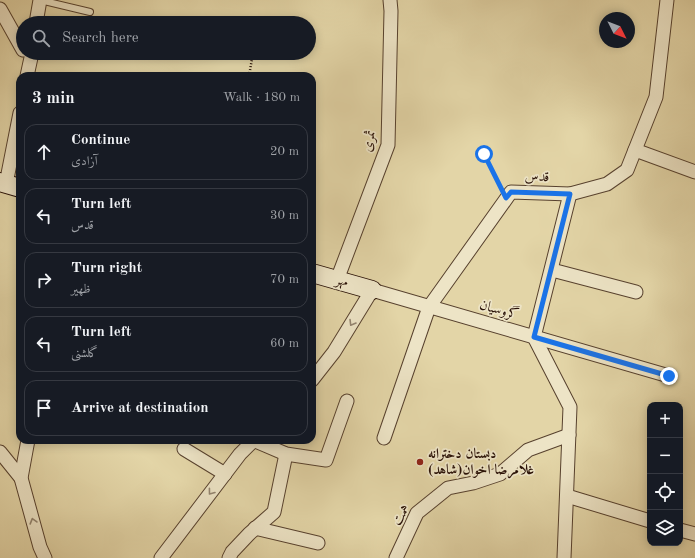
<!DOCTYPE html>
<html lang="en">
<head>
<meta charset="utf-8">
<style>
  :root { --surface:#171b24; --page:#20242c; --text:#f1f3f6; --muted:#9ea1a6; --line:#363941 }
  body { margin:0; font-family:"Old Standard TT",Amiri,serif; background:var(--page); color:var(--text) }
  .controls { position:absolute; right:12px; bottom:12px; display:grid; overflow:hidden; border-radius:8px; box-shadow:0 2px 10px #0003 }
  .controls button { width:36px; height:36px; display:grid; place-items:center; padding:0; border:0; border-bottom:1px solid var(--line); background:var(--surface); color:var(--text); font:20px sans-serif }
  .compass { position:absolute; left:599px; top:12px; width:36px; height:36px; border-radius:50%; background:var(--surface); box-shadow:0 2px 10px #0003; rotate:132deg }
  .stop { position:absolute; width:12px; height:12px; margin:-9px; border:3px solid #1a73e8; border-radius:50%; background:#fff }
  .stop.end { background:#1a73e8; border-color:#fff; box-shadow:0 1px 4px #0008 }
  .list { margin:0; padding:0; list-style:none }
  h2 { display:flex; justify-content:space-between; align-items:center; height:52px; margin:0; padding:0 16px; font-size:17px }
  h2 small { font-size:13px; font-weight:400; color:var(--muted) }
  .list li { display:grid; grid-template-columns:26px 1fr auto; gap:12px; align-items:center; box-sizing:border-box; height:56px; margin:0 8px 8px; padding:0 8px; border:1px solid var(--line); border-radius:12px }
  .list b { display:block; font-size:15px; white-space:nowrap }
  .list p { margin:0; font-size:13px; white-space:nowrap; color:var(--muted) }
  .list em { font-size:13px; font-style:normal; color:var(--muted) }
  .icon { flex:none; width:22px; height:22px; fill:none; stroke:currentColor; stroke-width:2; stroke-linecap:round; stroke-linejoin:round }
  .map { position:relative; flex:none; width:695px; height:558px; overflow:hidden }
  .search { position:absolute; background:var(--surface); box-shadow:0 2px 10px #0003; left:16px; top:16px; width:300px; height:44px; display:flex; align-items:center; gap:10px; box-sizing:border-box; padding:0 14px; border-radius:22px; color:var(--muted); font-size:15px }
  .panel { position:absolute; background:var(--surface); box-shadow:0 2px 10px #0003; left:16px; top:72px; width:300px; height:372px; border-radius:12px }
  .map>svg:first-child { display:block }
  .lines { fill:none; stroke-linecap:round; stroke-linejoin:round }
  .lane-casing { stroke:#57412e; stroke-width:8 }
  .street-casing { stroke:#57412e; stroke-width:15 }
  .secondary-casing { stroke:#281006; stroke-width:20 }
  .path { stroke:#281006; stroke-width:2.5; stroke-dasharray:1 2; stroke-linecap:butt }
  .lane { stroke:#ede4c6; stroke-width:6 }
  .street { stroke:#ede4c6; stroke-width:13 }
  .secondary { stroke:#ede4c6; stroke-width:18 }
  .oneway { stroke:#948570 }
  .route { stroke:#1a73e8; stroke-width:5 }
  .poi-dot { fill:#8f2418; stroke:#ede4c6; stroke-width:1.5 }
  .labels { text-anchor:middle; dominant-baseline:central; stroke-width:3.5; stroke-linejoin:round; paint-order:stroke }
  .street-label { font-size:14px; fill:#281006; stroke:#ede4c6 }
  .poi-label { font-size:14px; font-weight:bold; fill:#281006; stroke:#ede4c6; text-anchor:start }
</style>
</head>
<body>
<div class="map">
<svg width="695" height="558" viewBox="0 0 695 558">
  <rect width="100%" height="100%" fill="#e3d5a7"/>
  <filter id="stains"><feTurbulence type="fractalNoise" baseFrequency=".005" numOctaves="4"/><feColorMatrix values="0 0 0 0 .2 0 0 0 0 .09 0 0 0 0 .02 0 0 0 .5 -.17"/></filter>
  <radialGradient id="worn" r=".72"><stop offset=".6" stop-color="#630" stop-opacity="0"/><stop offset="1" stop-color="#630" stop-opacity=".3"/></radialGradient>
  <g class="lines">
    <g class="lane-casing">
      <path id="lane" d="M40,0L90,12"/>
    </g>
    <g class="street-casing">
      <g id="street">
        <path d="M0,9L23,50"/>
        <path d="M36,23L40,0"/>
        <path d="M27,76L32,53"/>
        <path d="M635,150L695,172"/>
        <path d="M6,184L20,113"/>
        <path d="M552,270L636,292"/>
        <path d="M337,280L388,145L391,11L390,0"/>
        <path d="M534,337L570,407L564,558"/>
        <path d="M534,337L570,194"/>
        <path d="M312,380L334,352L372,290L669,376"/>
        <path d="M384,438L429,307L511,192L570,194L607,184L627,170L656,97L667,0"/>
        <path d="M28,440L21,478L40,547L45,558"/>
        <path d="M253,440L286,454L326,460L347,401"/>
        <path d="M184,449L225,474"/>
        <path d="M0,452L21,478"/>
        <path d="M567,496L650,521"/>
        <path d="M255,528L318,543"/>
        <path d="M680,530L695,534"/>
        <path d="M161,558L240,454L254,440"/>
        <path d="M229,558L232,552L249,534L274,512L286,454"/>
        <path d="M396,558L417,513L448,488L473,483L500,474L528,450L569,435"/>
      </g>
    </g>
    <g class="secondary-casing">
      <g id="secondary">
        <path d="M0,182L20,188"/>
        <path d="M312,273L372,290"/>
      </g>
    </g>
    <g class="path">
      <path d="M249,76L253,53"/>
      <path d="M484,154L500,186"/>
    </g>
    <use href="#lane" class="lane"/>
    <use href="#street" class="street"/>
    <use href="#secondary" class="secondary"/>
  </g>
  <defs><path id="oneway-chevron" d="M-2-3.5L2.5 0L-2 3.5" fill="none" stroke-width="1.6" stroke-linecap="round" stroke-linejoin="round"/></defs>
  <g class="oneway">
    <use href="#oneway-chevron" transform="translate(352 323) rotate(121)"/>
    <use href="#oneway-chevron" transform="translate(211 492) rotate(127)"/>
    <use href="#oneway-chevron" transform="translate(33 521) rotate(-106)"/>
  </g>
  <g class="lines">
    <path class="route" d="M484,154L506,198L511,192L570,194L534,337L669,376"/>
  </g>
  <circle class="poi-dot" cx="420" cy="462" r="4"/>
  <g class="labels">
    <g class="street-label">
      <text transform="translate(369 141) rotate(-79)">ثمری</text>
      <text transform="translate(537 177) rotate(2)">قدس</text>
      <text transform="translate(342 281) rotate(16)">مهر</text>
      <text transform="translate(499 310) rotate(16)">گروسیان</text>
      <text transform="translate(401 515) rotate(-59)">همت</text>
    </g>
    <g class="poi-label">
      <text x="428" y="454">دبستان دخترانه<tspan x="428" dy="16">غلامرضا اخوان(شاهد)</tspan></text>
    </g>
  </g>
  <rect width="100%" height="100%" filter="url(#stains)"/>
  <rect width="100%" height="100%" fill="url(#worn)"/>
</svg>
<div class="controls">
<button>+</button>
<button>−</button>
<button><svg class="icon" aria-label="locate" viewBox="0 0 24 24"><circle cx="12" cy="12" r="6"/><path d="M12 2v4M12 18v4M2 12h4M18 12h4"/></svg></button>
<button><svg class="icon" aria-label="layers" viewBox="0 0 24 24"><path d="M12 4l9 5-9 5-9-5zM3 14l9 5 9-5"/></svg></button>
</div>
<svg class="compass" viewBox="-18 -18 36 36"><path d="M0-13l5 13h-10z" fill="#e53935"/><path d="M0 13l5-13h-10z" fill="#9ea1a6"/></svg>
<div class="stop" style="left:484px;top:154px"></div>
<div class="stop end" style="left:669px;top:376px"></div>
<div class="search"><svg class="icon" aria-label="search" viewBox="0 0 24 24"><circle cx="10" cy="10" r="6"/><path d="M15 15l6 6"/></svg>Search here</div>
<section class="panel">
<h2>3 min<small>Walk · 180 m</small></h2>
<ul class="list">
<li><svg class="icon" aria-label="ahead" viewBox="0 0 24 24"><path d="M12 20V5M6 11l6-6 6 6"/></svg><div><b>Continue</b><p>آزادی</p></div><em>20 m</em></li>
<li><svg class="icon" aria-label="left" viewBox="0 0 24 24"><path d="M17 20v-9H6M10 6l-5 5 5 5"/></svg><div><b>Turn left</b><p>قدس</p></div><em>30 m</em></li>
<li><svg class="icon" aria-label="right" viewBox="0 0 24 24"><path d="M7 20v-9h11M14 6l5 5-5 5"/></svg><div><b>Turn right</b><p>ظهیر</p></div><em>70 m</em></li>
<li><svg class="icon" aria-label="left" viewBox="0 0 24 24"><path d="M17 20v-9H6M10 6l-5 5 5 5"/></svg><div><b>Turn left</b><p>گلشنی</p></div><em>60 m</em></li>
<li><svg class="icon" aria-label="arrive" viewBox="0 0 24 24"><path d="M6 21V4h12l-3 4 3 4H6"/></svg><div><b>Arrive at destination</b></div></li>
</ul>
</section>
</div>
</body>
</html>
